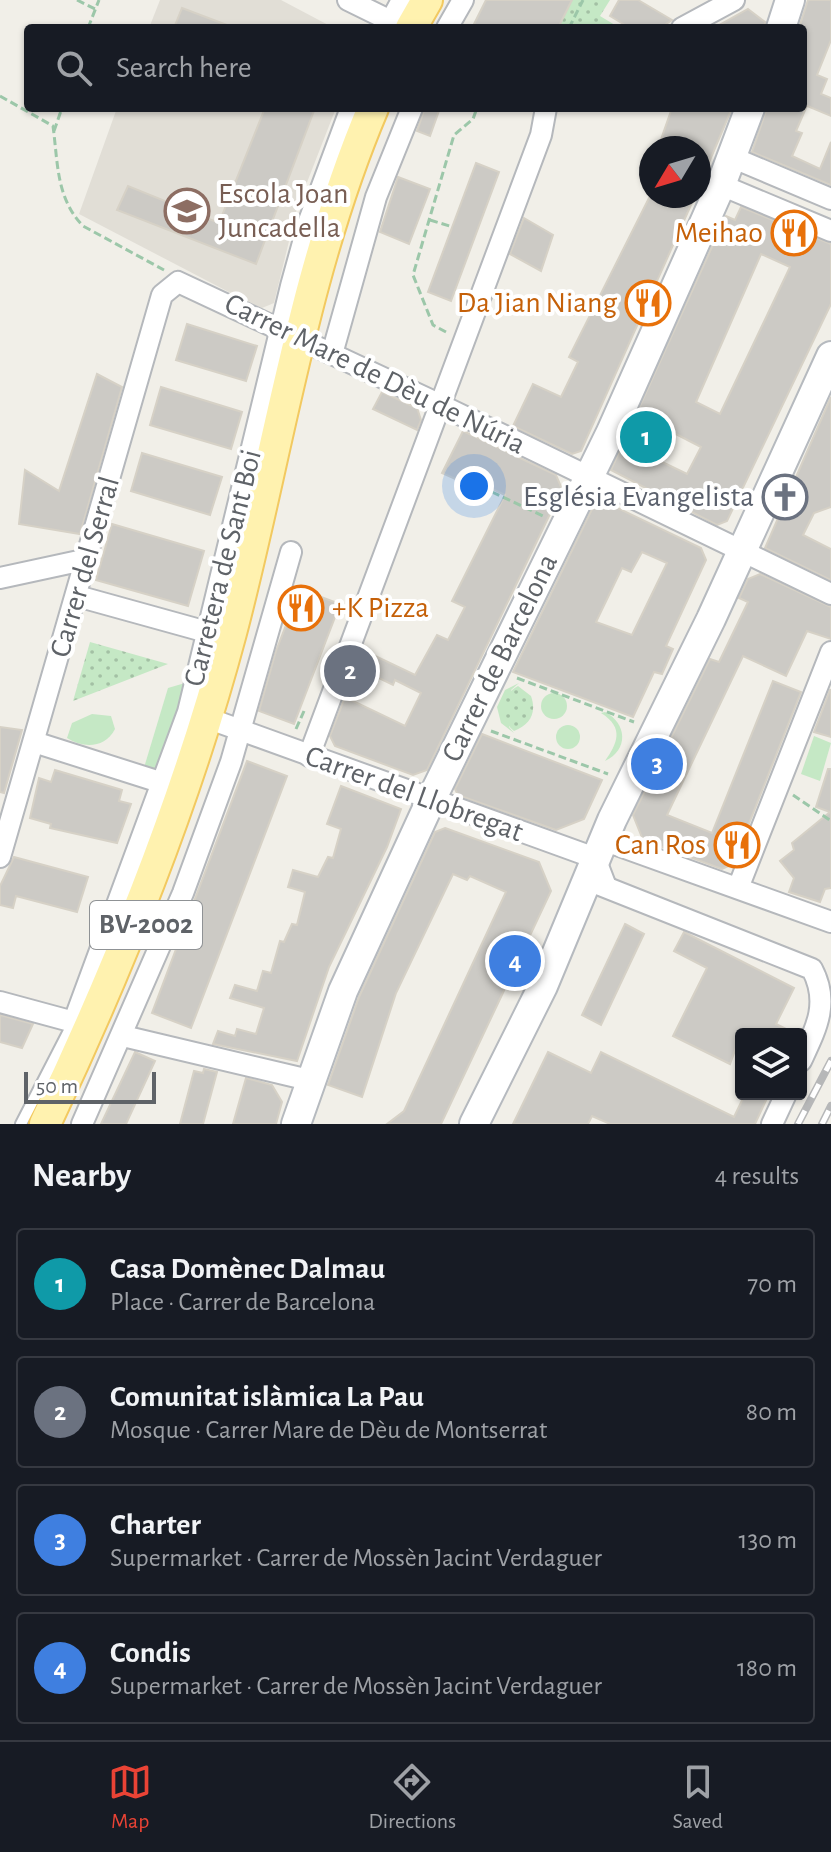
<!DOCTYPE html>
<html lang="en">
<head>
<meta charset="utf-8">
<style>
  :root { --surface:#171b24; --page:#20242c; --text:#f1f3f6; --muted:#9ea1a6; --line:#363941; --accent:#ea4335 }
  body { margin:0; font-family:"Alegreya Sans",sans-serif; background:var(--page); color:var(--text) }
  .controls { position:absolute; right:24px; bottom:24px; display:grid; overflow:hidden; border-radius:8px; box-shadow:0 2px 6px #0004 }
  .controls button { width:72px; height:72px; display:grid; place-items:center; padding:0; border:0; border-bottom:2px solid var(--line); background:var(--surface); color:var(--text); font:40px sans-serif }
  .compass { position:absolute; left:639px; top:136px; width:72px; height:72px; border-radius:50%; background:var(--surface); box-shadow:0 2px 6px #0004; rotate:232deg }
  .scale { position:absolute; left:24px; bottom:20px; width:132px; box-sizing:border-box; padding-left:8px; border:4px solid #5f6368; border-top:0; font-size:22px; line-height:28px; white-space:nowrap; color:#5f6368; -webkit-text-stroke:6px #fff; paint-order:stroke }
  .you { position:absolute; left:474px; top:486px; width:28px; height:28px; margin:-20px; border:6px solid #fff; border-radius:50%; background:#1a73e8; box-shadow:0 0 0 12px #1a73e833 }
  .badge { display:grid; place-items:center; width:52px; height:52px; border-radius:50%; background:var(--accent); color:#fff; font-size:26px; font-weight:700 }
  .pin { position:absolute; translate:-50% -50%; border:4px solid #fff; box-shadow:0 2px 8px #0006 }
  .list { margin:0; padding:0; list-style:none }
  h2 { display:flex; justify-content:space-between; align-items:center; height:104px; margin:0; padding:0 32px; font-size:34px }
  h2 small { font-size:26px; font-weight:400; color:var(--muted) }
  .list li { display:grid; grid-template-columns:52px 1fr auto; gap:24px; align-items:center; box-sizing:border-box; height:112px; margin:0 16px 16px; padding:0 16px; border:2px solid var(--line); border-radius:8px }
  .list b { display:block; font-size:30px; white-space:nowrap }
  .list p { margin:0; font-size:26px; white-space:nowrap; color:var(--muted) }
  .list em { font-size:26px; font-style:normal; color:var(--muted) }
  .icon { flex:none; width:44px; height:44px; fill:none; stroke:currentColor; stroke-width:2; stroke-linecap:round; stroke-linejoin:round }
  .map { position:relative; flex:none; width:831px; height:1124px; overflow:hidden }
  .search { position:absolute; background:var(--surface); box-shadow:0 2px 6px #0004; left:24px; right:24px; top:24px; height:88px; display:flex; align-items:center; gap:20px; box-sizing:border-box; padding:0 28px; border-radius:8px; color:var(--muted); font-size:30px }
  .sheet { height:616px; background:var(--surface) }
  nav { display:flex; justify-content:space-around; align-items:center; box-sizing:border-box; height:112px; border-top:2px solid var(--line); background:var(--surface); font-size:22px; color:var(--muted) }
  nav a { display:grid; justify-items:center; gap:4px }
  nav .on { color:var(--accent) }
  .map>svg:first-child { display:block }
  .education { fill:#e1ded6 }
  .green { fill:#c5e8c5 }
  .park { fill:url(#park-dots) }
  .building { fill:#cccac5; stroke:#d6d1c6; stroke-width:2; fill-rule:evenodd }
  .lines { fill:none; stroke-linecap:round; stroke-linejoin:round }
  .lane-casing { stroke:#b5b8bc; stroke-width:14 }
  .street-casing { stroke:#b5b8bc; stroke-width:24 }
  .secondary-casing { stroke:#b6babf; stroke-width:32 }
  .primary-casing { stroke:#f2c960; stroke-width:34 }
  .path { stroke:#9cc7a9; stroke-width:3; stroke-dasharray:8 4; stroke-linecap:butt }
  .lane { stroke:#fff; stroke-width:10 }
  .street { stroke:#fff; stroke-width:20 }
  .secondary { stroke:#fff; stroke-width:28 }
  .primary { stroke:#fff2af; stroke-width:30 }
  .rail-casing { stroke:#b6b7b8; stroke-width:8 }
  .rail { stroke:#fff; stroke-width:5; stroke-dasharray:15; stroke-linecap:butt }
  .labels { text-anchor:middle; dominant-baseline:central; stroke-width:8; stroke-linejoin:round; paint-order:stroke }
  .shield { fill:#fff; stroke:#8f9295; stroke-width:2 }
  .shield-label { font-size:28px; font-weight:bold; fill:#5f6368 }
  .education-label { font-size:30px; fill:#785e54; stroke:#fff; text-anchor:start }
  .food-label { font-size:30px; fill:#c56008; stroke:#fff; text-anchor:end }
  .street-label { font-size:30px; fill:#5f6368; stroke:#fff }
  .worship-label { font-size:30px; fill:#5b616d; stroke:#fff; text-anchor:end }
</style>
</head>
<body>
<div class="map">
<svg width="831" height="1124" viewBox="0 0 831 1124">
  <defs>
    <pattern id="park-dots" width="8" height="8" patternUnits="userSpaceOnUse" patternTransform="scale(2)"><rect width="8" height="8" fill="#c5e8c5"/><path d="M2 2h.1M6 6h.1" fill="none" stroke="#a3c0a4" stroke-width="1.8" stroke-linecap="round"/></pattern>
  </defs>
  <rect width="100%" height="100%" fill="#f1efe8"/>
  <g class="education">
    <path d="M160,0H281L334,28H149Z"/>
    <path d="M117,108H336L297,208L274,303L262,308L248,302L79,214Z"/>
  </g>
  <g class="green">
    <path d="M185,683L159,766L151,772L143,771L168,688Z"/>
    <path d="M519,683L511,690L509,727L514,733L501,723L497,707L505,690Z"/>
    <circle cx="554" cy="706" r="13"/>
    <path d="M605,712C627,723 629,750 605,761C617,744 625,728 601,713Z"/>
    <path d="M92,714L111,716L115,729C105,748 84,749 67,738L72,723Z"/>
    <circle cx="568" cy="737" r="12"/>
    <path d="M814,736L831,743L820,781L801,774Z"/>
  </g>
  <g class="park">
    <path d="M486,0H610L600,16L620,28H472Z"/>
    <path d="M90,642L168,664L73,701Z"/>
    <path d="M518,686L531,696C537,713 530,725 514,731C497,717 499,696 518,686Z"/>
  </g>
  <g class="building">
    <path d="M486,0H572L558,28H482L474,24Z"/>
    <path d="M619,0H638L672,20L660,28H630L610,16Z"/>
    <path d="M808,0H831V40L817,75L827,79L821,94L831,98V116L805,105L803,107V28H799Z"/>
    <path d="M182,8L232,27L231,28H174Z"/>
    <path d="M748,9L765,22L764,28H714Z"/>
    <path d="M265,108H315L256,264L117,210L128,186L219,223Z"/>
    <path d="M425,108H440L430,136L417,131Z"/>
    <path d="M672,108H732L699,186V148H658Z"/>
    <path d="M767,108H806L796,131L802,133L792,156L820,169L831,142V185L752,152Z"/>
    <path d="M476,163L499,172L451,301L428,292Z"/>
    <path d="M398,177L430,189L409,244L380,232Z"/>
    <path d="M650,196H695L581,451L572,454L513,426L533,384L561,397L578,362L569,357Z"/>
    <path d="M741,207L831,244V304L727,521L717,525L611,470L726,216L735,220ZM761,254L790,267L720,414L696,402ZM670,431L701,447L687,474L656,459Z"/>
    <path d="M524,218L553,235L541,271L510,254Z"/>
    <path d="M187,324L257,346L246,381L176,360Z"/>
    <path d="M97,374L122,387L80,534L19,524L25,470L59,491Z"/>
    <path d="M161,387L242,412L231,449L150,425Z"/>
    <path d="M382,392L417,408L421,420L417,430L373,409Z"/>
    <path d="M831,397V507L814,513L803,535L831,549V580L765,548Z"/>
    <path d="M463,431L556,475L562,489L427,770L413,775L335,746L330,736L345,697L405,726L421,693L395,680L393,685L356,667L363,650L415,675L437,635L448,640L465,607L452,601L505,495L474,480L471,486L442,473Z"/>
    <path d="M142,453L222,477L210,515L131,491Z"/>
    <path d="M603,501L701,548L706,560L666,646L673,649L662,674L654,672L633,717L513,672L595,503ZM642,552L667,563L632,635L596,622L622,568L631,572Z"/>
    <path d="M112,524L204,551L188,606L96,580Z"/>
    <path d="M760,574L831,607V639L807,631L786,676L743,656L699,748L667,815L712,833L773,681L801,692L733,864L722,869L643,840L633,815L710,659L719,662L748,602L739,598L748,579Z"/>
    <path d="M300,589L340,604L294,724L259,711L276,651Z"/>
    <path d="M830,690H831V737L814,732Z"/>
    <path d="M0,727L22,730L4,793L0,792Z"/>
    <path d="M482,734L602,780L584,819L556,830L458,795L455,789Z"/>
    <path d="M247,761L287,776L191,1028L152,1013Z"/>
    <path d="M828,769H831V888L825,889L820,902L789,892L794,878L780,861L794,850L792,843L830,812L816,807Z"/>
    <path d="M55,770L122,790L119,801L131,804L117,843L50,828L51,824L30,818L39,778L51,782Z"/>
    <path d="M341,786L401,809L387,847L329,967L297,1061L213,1044L218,1031L235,1036L237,1029L256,1034L264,1008L230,998L235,985L257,991L263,971L271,973L280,941L284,942L292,924L297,925L305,892L288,887L293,870L318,877L328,857L333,858L341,829L327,824Z"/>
    <path d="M445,828L539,862L551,891L441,1124H387L404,1111L506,892L470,876L467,880L453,874L396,993L362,1097L328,1085L359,997L435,832Z"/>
    <path d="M14,857L88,877L77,912L16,896L13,908L0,905V886Z"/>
    <path d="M625,924L644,934L601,1025L582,1015Z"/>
    <path d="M684,932L794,988L776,1024L796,1034H741L730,1064L673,1036L707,968L674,951Z"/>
    <path d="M0,1015L33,1024L22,1048L0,1042Z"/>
    <path d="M135,1052L155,1061L126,1124H101Z"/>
    <path d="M548,1052L591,1073L601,1052L734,1117L745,1094H769L755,1124H610L592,1116L588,1124H513Z"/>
    <path d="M204,1069L217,1072L203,1124H180L194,1071L203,1073Z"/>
    <path d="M246,1078L272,1085L282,1102L276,1124H233Z"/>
  </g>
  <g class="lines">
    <g class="lane-casing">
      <path id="lane" d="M21,1124L74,1021"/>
    </g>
    <g class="street-casing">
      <g id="street">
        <path d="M348,0L405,28"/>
        <path d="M387,28L402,0"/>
        <path d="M447,28L463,0"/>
        <path d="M682,28L734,0"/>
        <path d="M729,156L831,199"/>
        <path d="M721,185L831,231"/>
        <path d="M332,354L376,197L412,108"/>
        <path d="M0,578L88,559"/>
        <path d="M77,596L207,632"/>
        <path d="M207,718L595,858L605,884"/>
        <path d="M34,742L163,783"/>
        <path d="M309,756L541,135L546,108"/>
        <path d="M603,840L831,922"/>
        <path d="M0,857L162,295L178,282L426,398L831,594"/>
        <path d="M595,883L812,969C830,1003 816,1029 801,1061"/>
        <path d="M738,888L831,652"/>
        <path d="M0,1002L85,1025"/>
        <path d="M74,1021L188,712L291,286L309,221L351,108"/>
        <path d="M123,1036L309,1080"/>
        <path d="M82,1124L183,893L231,762L291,552"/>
        <path d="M772,1124L786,1094"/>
      </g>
    </g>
    <g class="secondary-casing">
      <g id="secondary">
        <path d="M781,28L790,0"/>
        <path d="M296,1124L343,991L431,800L611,432L721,185L750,108"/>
        <path d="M474,1124L543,986L612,820L711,619L831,356"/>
      </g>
    </g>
    <g class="primary-casing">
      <g id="primary">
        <path d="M411,28L427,0"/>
        <path d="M45,1124C120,966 186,802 231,633C277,458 302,275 373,108"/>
      </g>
    </g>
    <g class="path">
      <path d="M77,0L95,9"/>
      <path d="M88,28L99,0"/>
      <path d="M569,28L583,0"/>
      <path d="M0,96L53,126C58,163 56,198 83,226L164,270"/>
      <path d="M54,131L62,108"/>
      <path d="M430,220L453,227"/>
      <path d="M446,332L433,325L413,275L454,135L473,119L477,108"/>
      <path d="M492,492L543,516"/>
      <path d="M517,678L634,722"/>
      <path d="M296,729L304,711"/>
      <path d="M491,731L608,774"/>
      <path d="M793,795L831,821"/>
    </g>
    <use href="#lane" class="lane"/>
    <use href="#street" class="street"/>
    <use href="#secondary" class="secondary"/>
    <use href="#primary" class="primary"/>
    <g class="rail-casing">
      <g id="rail">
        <path d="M798,1124L831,1061"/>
        <path d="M822,1124L831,1106"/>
      </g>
    </g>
    <use href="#rail" class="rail"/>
  </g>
  <defs>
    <g id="school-ring" transform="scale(2.3)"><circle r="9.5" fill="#fff" stroke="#8d6e63" stroke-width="1.5"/><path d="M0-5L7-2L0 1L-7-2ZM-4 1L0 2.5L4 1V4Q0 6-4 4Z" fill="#8d6e63"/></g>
    <g id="restaurant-ring" transform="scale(2.3)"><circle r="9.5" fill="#fff" stroke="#e8710a" stroke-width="1.5"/><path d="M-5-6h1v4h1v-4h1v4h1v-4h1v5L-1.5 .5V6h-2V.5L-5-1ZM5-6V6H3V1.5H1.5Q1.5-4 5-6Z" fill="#e8710a"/></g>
    <g id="church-ring" transform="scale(2.3)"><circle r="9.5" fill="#fff" stroke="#6b7280" stroke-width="1.5"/><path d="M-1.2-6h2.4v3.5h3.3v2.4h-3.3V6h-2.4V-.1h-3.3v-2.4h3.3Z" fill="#6b7280"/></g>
  </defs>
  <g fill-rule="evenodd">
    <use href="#school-ring" x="187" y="211"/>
    <use href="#restaurant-ring" x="794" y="233"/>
    <use href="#restaurant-ring" x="648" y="303"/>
    <use href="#church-ring" x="785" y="497"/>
    <use href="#restaurant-ring" x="301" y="608"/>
    <use href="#restaurant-ring" x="737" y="845"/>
  </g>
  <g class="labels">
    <rect class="shield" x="90" y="901" width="112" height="48" rx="6"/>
    <g class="shield-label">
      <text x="146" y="925">BV-2002</text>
    </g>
    <g class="education-label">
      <text x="218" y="194">Escola Joan<tspan x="218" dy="34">Juncadella</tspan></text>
    </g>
    <g class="food-label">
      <text x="763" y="233">Meihao</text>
      <text x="617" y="303">Da Jian Niang</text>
      <text x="332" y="608" text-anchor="start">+K Pizza</text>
      <text x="706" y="845">Can Ros</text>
    </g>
    <g class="street-label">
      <text transform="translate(375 374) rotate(26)">Carrer Mare de Dèu de Núria</text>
      <text transform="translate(85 567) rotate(-74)">Carrer del Serral</text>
      <text transform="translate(223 568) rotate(-76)">Carretera de Sant Boi</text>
      <text transform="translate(500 658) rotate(-64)">Carrer de Barcelona</text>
      <text transform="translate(414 794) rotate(20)">Carrer del Llobregat</text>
    </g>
    <g class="worship-label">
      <text x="754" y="497">Església Evangelista</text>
    </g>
  </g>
</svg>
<div class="controls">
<button><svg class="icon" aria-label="layers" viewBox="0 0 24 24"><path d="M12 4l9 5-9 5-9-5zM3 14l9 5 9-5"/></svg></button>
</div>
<svg class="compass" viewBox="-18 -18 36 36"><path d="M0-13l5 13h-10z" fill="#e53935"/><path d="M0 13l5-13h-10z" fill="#9ea1a6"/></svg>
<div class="scale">50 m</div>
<div class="you"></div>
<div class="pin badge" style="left:646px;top:437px;background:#0f9aa8">1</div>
<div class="pin badge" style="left:350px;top:671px;background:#6b7280">2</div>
<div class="pin badge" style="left:657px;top:764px;background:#3f7fe0">3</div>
<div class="pin badge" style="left:515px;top:961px;background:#3f7fe0">4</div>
<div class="search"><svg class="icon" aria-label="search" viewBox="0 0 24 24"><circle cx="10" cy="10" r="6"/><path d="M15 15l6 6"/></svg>Search here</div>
</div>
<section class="sheet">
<h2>Nearby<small>4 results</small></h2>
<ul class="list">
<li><span class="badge" style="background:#0f9aa8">1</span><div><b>Casa Domènec Dalmau</b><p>Place · Carrer de Barcelona</p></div><em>70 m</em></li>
<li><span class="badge" style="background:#6b7280">2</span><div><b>Comunitat islàmica La Pau</b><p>Mosque · Carrer Mare de Dèu de Montserrat</p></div><em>80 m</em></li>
<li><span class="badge" style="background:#3f7fe0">3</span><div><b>Charter</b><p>Supermarket · Carrer de Mossèn Jacint Verdaguer</p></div><em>130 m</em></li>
<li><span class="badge" style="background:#3f7fe0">4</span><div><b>Condis</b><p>Supermarket · Carrer de Mossèn Jacint Verdaguer</p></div><em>180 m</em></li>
</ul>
</section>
<nav>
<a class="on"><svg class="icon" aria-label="map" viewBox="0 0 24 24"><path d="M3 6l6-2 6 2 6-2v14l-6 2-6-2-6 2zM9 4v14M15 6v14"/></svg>Map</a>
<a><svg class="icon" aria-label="directions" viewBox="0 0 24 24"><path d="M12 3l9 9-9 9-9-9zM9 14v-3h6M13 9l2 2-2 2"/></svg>Directions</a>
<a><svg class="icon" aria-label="saved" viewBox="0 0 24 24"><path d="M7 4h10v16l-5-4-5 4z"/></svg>Saved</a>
</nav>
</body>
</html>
